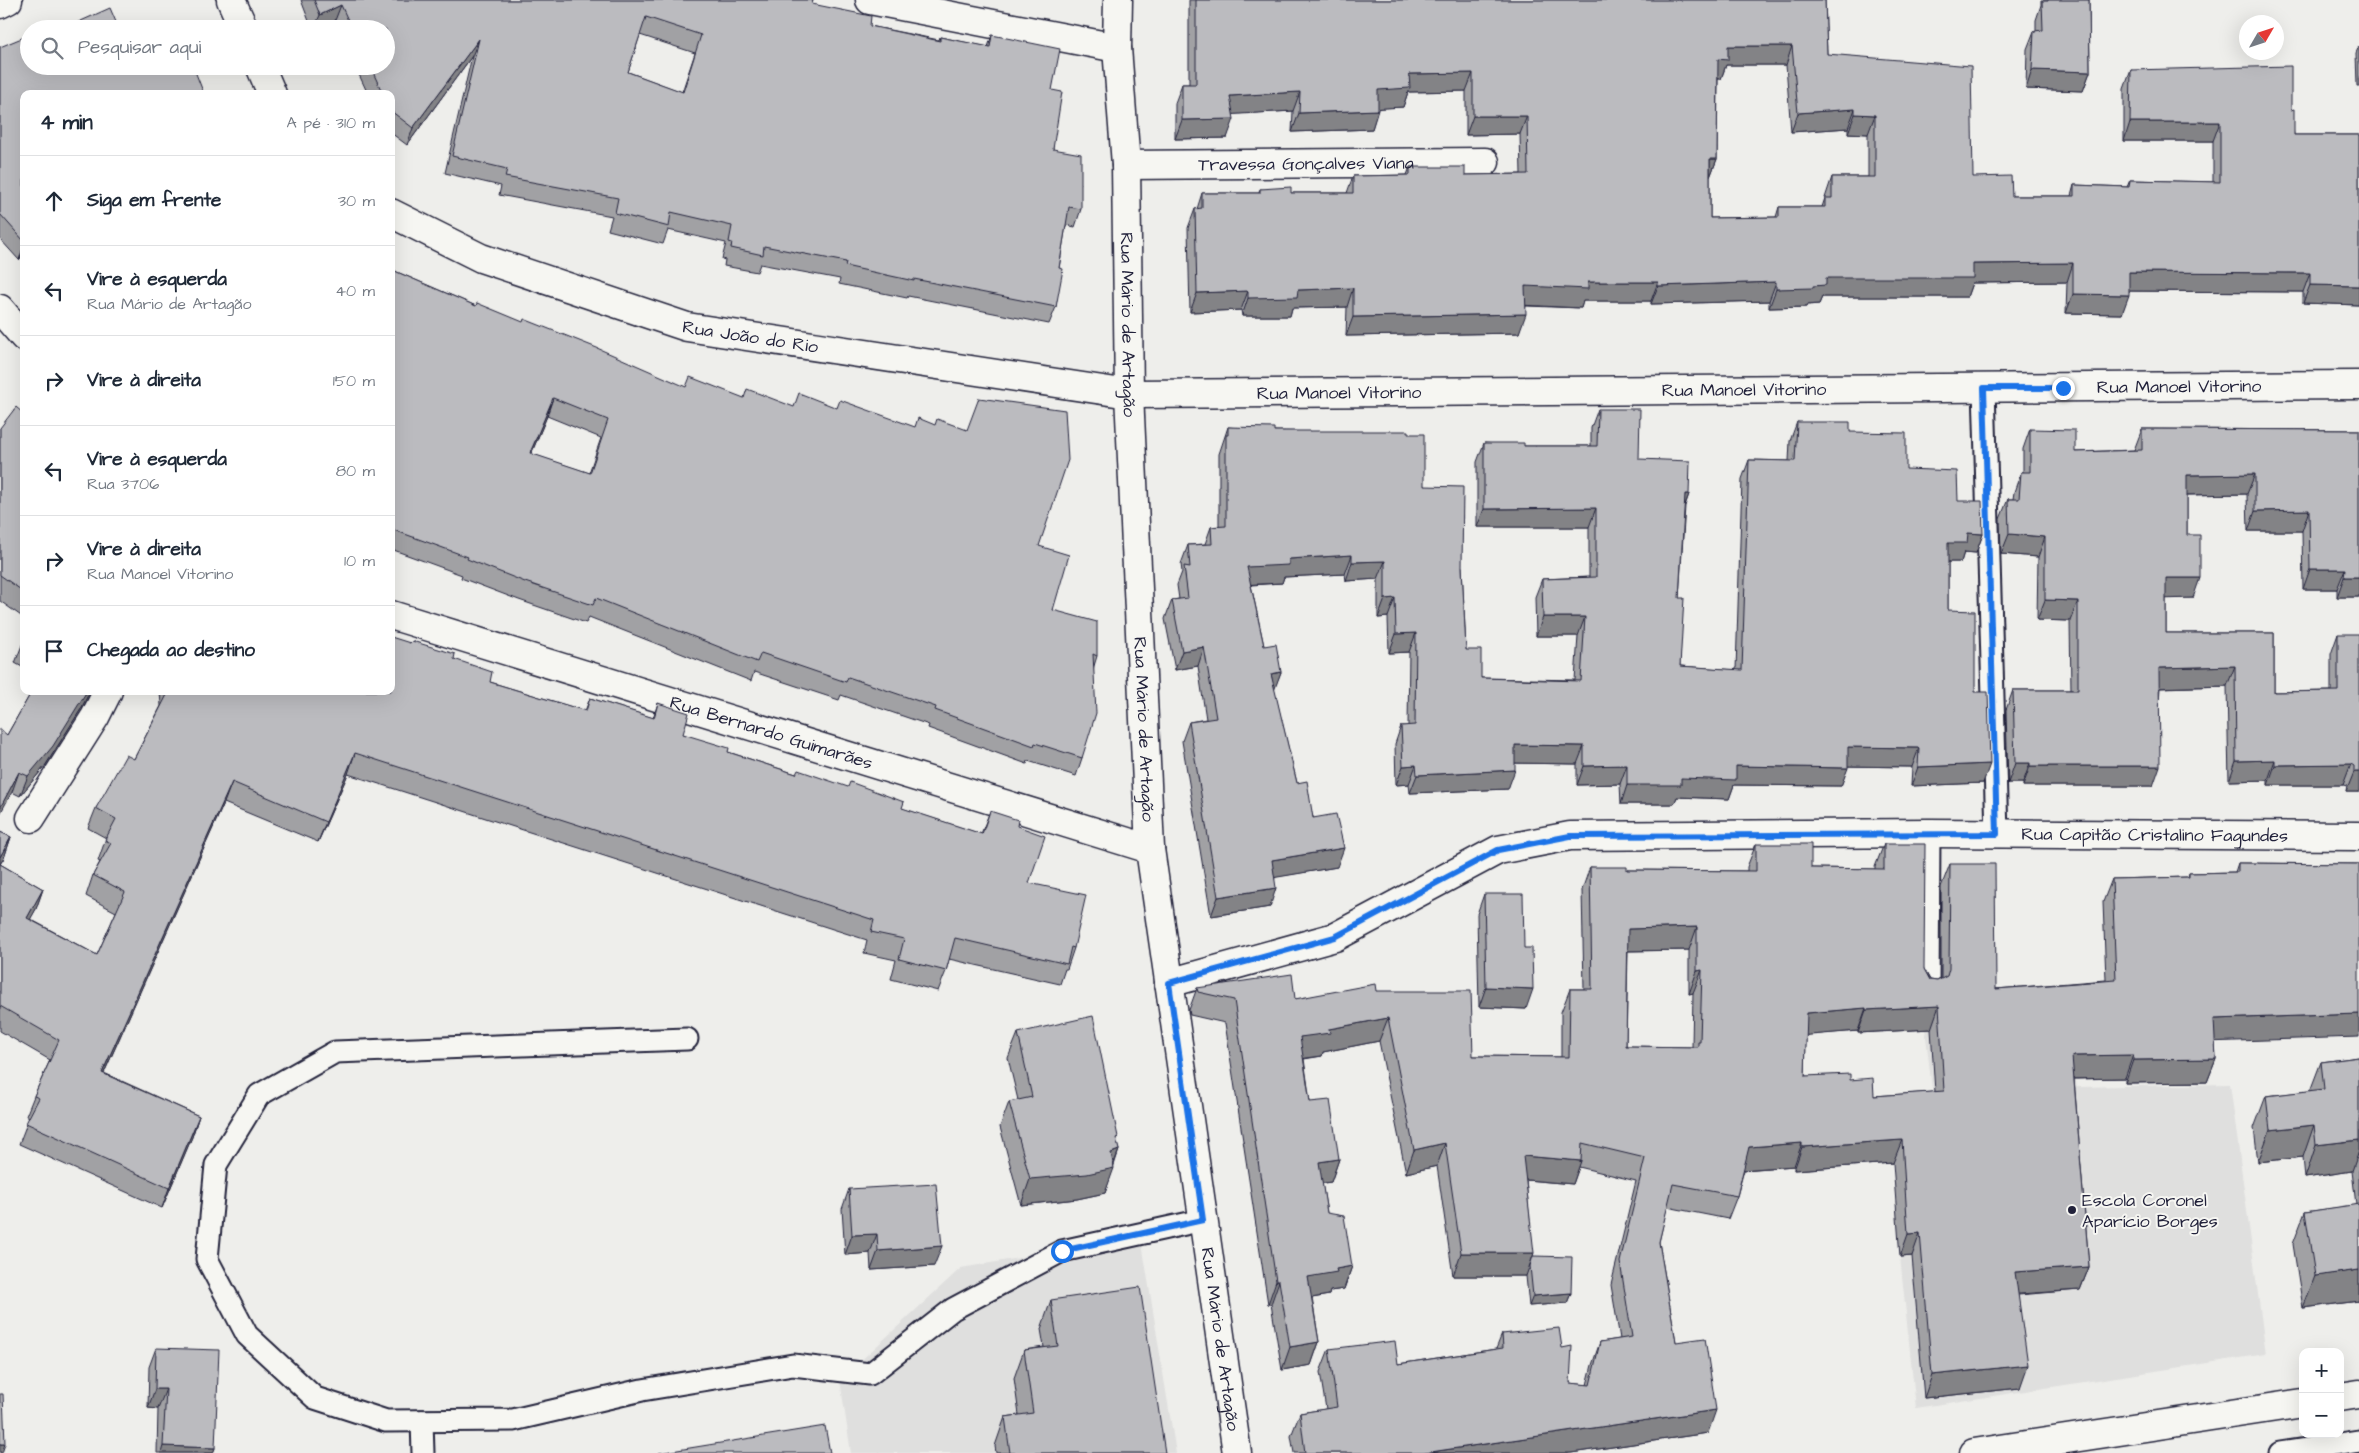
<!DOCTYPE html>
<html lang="pt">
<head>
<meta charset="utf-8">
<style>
  :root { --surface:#fff; --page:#f2f2f3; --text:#1f2937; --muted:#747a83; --line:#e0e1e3 }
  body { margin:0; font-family:"Architects Daughter",sans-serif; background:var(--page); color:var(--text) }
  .controls { position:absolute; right:15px; bottom:15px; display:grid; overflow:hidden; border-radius:10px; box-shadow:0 5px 20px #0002 }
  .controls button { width:45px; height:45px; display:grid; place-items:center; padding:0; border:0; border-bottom:1px solid var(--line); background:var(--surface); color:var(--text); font:25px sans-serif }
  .compass { position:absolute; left:2239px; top:15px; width:45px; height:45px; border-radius:50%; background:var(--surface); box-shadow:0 5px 20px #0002; rotate:51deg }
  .stop { position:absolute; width:15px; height:15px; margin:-11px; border:4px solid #1a73e8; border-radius:50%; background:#fff }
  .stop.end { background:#1a73e8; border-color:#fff; box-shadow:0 1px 5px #0008 }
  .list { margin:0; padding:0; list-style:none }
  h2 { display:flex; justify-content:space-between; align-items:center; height:65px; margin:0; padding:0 20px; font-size:21px }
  h2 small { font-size:16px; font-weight:400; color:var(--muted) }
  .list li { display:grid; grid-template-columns:32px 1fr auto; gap:15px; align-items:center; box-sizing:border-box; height:90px; padding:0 20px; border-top:1px solid var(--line) }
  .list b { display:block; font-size:19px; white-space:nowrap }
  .list p { margin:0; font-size:16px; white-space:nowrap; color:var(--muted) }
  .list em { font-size:16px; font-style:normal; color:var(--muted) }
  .icon { flex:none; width:28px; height:28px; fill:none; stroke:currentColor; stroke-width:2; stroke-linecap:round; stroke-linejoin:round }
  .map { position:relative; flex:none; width:2359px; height:1453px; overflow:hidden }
  .search { position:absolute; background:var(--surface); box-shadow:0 5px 20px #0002; left:20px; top:20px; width:375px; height:55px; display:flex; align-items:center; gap:12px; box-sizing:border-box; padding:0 18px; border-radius:28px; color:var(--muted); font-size:19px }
  .panel { position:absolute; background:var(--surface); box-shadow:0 5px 20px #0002; left:20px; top:90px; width:375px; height:605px; border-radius:10px }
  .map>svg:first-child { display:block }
  .built { fill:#dfdfde }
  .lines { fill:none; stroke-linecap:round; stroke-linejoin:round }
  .service-casing { stroke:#22223b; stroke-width:25 }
  .minor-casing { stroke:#22223b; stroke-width:31 }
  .tertiary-casing { stroke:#22223b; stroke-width:31 }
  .primary-casing { stroke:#22223b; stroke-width:31 }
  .service { stroke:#f6f6f2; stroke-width:21 }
  .minor { stroke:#f6f6f2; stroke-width:28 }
  .tertiary { stroke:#f6f6f2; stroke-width:28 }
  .primary { stroke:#f6f6f2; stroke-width:28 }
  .wall { fill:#a1a1a4; stroke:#22223b; fill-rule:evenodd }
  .shaded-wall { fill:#838386; stroke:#22223b }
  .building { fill:#bbbbbf; stroke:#22223b; fill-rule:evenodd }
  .route { stroke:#1a73e8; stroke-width:6 }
  .poi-dot { fill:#22223b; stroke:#f6f6f2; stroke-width:2 }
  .labels { text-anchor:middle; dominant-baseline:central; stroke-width:4; stroke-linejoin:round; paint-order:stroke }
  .street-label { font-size:18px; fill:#22223b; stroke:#f6f6f2 }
  .poi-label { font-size:18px; fill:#22223b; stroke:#f6f6f2; text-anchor:start }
</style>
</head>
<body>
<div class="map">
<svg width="2359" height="1453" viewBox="0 0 2359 1453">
  <rect width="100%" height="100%" fill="#eeeeeb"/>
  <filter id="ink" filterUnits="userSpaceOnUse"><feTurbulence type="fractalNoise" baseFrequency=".02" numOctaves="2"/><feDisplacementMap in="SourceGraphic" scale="10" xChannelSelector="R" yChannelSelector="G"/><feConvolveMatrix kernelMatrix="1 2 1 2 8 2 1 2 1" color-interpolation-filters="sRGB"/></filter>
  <g filter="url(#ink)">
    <g class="built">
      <path d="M2066,998L2077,1087L2230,1084L2266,1354L1916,1408L1900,1257L1893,1163L1940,1159L1923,1011Z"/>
      <path d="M1141,1237L1176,1453H851L840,1380L961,1268Z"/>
    </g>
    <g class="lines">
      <g class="service-casing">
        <g id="service">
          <path d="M1984,388L1997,834"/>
          <path d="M1928,992L1929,833"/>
          <path d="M687,1039L335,1052L259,1095L216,1165L207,1259L247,1335L315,1398L386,1421L513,1420L642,1390L793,1365L870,1374L953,1309L1062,1251L1203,1220"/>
          <path d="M422,1421L423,1453"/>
          <path d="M2280,1453L2359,1441"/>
        </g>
      </g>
      <g class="minor-casing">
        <g id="minor">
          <path d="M870,0L1117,48"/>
          <path d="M0,4L8,0"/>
          <path id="s1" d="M1126,165L1485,162"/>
          <path d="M0,309L24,337"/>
          <path id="s2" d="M391,615L1150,849"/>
          <path d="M31,818L95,717L108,691"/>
          <path id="s3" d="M1169,983L1335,937L1498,850L1570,836L1929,833L2359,836"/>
        </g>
      </g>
      <g class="tertiary-casing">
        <g id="tertiary">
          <path d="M231,0L244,29"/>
          <path id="s4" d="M1118,0L1117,48L1126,165L1129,394L1150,849L1237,1453"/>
          <path d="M260,66L272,94"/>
          <path id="s5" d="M391,213L481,258L687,327L1129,394L2359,385"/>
        </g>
      </g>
      <g class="primary-casing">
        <g id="primary">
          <path d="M2340,1397L2359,1394"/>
          <path d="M1974,1453L2303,1403"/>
        </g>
      </g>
      <use href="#service" class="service"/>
      <use href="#minor" class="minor"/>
      <use href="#tertiary" class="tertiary"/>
      <use href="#primary" class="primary"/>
    </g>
    <g class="wall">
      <path d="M301,0H813L812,4L870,26L939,40L940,37L988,47L992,35L1052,90L1053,149L1081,209L1075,227L1066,225L1059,268L1056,307L1049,324L908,296L907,298L839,284L840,279L760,264L757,272L724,266L725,260L722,259L726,243L668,230L663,244L608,230L612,216L499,195L501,186L445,173L472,56L407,145L391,133V94H368L355,66H386V29H337L334,23L321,29H312ZM640,35L695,53L682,92L628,72Z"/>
      <path d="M1189,0H1825L1827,54L1973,177L2012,196H2071L2074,185L2127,187L2130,180L2213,182V141H2124V89L2131,70L2291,110L2294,135H2359V305L2303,303V292L2129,291L2122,314L2066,313L2067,282L1972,283L1967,297H1822L1819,304L1807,305L1806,307L1769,308V301L1651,304V301H1583L1581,308L1526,306L1519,333L1346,336L1347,307L1292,308L1290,316H1242L1241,310L1190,312L1188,228L1195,209H1197L1202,193H1259L1260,189L1291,193H1347L1353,176L1407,175L1410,167L1465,175L1521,174L1520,134L1466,135V91L1408,92L1403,107L1378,108L1372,129L1292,132L1293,111L1233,114L1227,138L1175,139V103L1182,84H1189ZM1726,65H1786L1791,132L1848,128V133L1868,134V177H1832L1822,207H1779L1776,217L1710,218V177L1717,159L1718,79H1721Z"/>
      <path d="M2041,0H2089L2090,72L2083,91L2026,89L2027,49L2034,31L2036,30V20L2041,5Z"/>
      <path d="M2359,46V86H2357L2356,53Z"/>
      <path d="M0,47L24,94V254L19,260L0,239Z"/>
      <path d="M391,268L397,272L476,306L1039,546L1053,610L1097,656L1094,666L1082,758L1076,776L1028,761L1027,764L928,728L929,725L841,695L839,700L754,672L751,681L589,617L586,623L519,600L461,578L462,575L391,549ZM547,416L601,438L589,473L531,454Z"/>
      <path d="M1598,409L1639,459L1689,494L1685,506L1679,598L1680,666L1736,670L1742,479L1749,460L1789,461L1790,441L1797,422L1850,432L1906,469L1958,501L1983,534L1976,553L1964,552L1961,562H1948V610L1975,692L1983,783L1911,786L1912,767L1848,766L1841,786L1734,785L1729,799L1677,797L1674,804H1621L1620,784L1577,785V764L1515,763L1508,789L1410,793L1409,784L1396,785L1395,744L1401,726H1408L1409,652L1389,653L1388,617L1378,618V579L1346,581L1345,574L1284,577L1282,583L1251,585L1264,646L1281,672L1274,689L1297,783L1337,867L1275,877L1270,907L1211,916L1182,741L1189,722L1206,719L1198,666L1175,670L1165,619L1172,600L1179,599L1177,585L1182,572L1181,564L1188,545L1205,544L1211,527L1219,526V454L1228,427L1274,431L1408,434L1424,486L1462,567L1466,650L1481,678L1575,680L1578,636H1536L1535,597L1542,579L1589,577V527H1477V462L1484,443L1524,446H1591V428Z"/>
      <path d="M24,414V618L0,601V428Z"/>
      <path d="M2030,429L2075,452L2134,450L2142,429L2359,430V597H2337V589H2303L2302,531H2248L2247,494L2187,495V535L2193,598H2166V633H2274V692L2331,691V654L2338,634L2359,792H2346L2347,786L2343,785H2268V780L2229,781L2227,686L2160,688L2153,786H2023V783H2008L2006,710L2013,690H2071L2070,621L2037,620L2038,557L2001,554L2000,519L2008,499H2013L2014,492L2021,472H2023V449Z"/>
      <path d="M24,640V668L15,663Z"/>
      <path d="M454,659L490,682L585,711L590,698L653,718L658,703L683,734L728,752L981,834L990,811L1017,826L1029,883L1074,948L1067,969H1065L1060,984L949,959L946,971L938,991L891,979L896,960L864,953L867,940L348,774L318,842L224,803L104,1073L199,1116L192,1137L162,1208L19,1144L29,1118L26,1116L34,1096L50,1060L0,1031V832L11,837L4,858L0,864L43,889L36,909L30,919L97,955L116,912L86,896L93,875L100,862L98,861L106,838L88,828L96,808L134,759L161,706L160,691H391Z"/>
      <path d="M32,691H90L81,709L45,766L20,796L12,792L7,735Z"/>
      <path d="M1756,844L1811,868L1875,869V867L1884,844L1924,969L1930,980L1937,981L1941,979V887L1950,864L1996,989L2106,980L2103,902L2112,879L2188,877L2189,873L2235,872L2238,863L2359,864L2215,1042L2216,1059L2207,1082L2125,1083V1078L2074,1079L2089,1267L2080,1290L2018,1295L2020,1388L1924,1398L1912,1256L1900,1257L1893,1163L1794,1170V1166L1744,1170L1737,1196L1728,1219L1667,1207L1659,1242L1676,1342L1708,1433L1571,1453H1294L1291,1436L1300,1413L1326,1409L1320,1372L1329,1349L1398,1364L1496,1349L1502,1334L1562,1348L1570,1383L1587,1385L1592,1365L1600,1342L1620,1339L1611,1285L1636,1181L1579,1167L1573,1184L1526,1180L1533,1256L1571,1293L1567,1303L1529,1306L1526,1276H1453L1437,1166L1406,1173L1379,1041L1323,1052L1322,1056L1304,1059L1310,1102L1339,1159L1331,1182L1322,1183L1327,1213L1352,1266L1344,1289L1330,1291L1329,1295L1312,1298L1319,1342L1311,1365L1282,1370L1271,1304H1268L1225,1023L1190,1015L1189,1010L1197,988L1295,999L1376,991L1473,1056L1561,1057V1012L1570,989H1584L1582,890L1590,867L1627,870L1747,871V867ZM1689,950V994L1693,993L1692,1047L1626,1046L1628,951ZM1931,1029L1935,1092L1874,1096L1850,1080L1805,1076L1806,1035L1858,1031V1033Z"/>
      <path d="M1484,894L1524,948L1526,1009L1479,1007L1477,914Z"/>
      <path d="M1018,1033L1116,1141L1119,1150L1105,1193L1077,1199L1021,1205L1000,1127L1009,1102L1018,1100L1008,1058Z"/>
      <path d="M2359,1057V1301L2303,1308L2293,1244L2305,1212L2356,1205L2352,1171L2305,1178L2303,1157L2258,1162L2254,1128L2266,1096L2310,1091L2321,1062Z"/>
      <path d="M849,1189L934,1266L871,1270L870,1253L845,1255L842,1209Z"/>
      <path d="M1051,1300L1165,1453H996L995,1446L1005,1417L1019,1415L1014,1378L1024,1350L1044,1347L1041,1329Z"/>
      <path d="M156,1348L215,1448L213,1453H157L158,1409L148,1408L149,1367Z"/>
    </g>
    <g class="shaded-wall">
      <path d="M341,5L334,23L321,29H314L320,15Z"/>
      <path d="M479,39L472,56L407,145L413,128Z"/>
      <path d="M1728,46H1792L1786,65H1726L1721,79L1711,78L1718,59Z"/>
      <path d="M2032,70L2090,72L2083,91L2026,89Z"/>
      <path d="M1473,73L1466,91L1408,92L1403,107L1371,109L1378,90L1409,74Z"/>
      <path d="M1300,92L1293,111L1223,115L1230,96Z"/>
      <path d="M1855,109L1848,128L1791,132L1798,113Z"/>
      <path d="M1378,110L1372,129L1292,132L1299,113Z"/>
      <path d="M1855,114L1875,115L1868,134L1848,133Z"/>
      <path d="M1473,116H1527L1520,134L1466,135Z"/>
      <path d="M1234,119L1227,138L1175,139L1182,120Z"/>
      <path d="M2130,122H2220L2213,141H2124Z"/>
      <path d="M1710,159H1717L1710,177Z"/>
      <path d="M24,245V254L19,260Z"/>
      <path d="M2073,263L2067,282L1972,283L1967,297H1822L1819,304L1807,305L1806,307L1769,308L1776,289L1813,286L1826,278L1973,264Z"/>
      <path d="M2129,272L2310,273L2303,292L2122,291Z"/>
      <path d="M1588,282H1658L1651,301H1583L1581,308L1519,305L1525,286Z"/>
      <path d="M1776,282L1769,301L1651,304L1658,286Z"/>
      <path d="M2310,285L2359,286V305L2303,303Z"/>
      <path d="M1353,288L1347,307L1292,308L1290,316H1242L1248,298L1298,290Z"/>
      <path d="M1248,291L1241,310L1190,312L1197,293Z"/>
      <path d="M2073,294L2129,295L2122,314L2066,313Z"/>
      <path d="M1526,314L1519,333L1346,336L1353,317Z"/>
      <path d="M553,398L547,416L524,471L530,453Z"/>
      <path d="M2255,474L2247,494L2180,495L2187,475Z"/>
      <path d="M1685,494H1689L1682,513Z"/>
      <path d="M1596,508L1589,527H1477L1484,509Z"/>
      <path d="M2309,510L2302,531H2248L2255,511Z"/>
      <path d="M1968,533L1983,534L1976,553L1964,552L1961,562H1941L1948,543Z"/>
      <path d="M2009,534L2045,537L2038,557L2001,554Z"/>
      <path d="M1352,555L1345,574L1284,577L1282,583L1240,585L1247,567L1289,559Z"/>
      <path d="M1385,561L1378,579L1346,581L1352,562Z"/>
      <path d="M2310,569H2345L2337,589H2303Z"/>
      <path d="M2344,577H2359V597H2337Z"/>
      <path d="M2166,578H2200L2193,598L2159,599Z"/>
      <path d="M1395,598L1388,617L1378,618L1385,599Z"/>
      <path d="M2045,600L2078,601L2070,621L2037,620Z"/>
      <path d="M1543,617H1585L1578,636H1536Z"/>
      <path d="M1416,633L1409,652L1389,653L1396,634Z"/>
      <path d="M1204,647L1198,666L1175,670L1182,651Z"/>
      <path d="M2235,666L2227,686L2152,688L2159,668Z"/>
      <path d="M1281,672L1274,691L1271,674Z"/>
      <path d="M87,691H90L81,709L45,766L20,796L28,776Z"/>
      <path d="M1515,745L1584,746L1577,764L1509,763Z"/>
      <path d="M1848,747L1919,748L1912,767L1842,766Z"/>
      <path d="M355,753L348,774L318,842L326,822Z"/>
      <path d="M2275,760L2268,780L2229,781L2236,761Z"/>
      <path d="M2015,763H2030L2023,783H2008Z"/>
      <path d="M1990,764L1983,783L1911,786L1918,767Z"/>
      <path d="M2351,764L2343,785H2268L2275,765Z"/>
      <path d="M1416,765L1409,784L1396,785L1403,766Z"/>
      <path d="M1627,765L1620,784L1577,785L1584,766Z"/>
      <path d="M1736,766L1848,768L1841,786L1734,785L1729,799L1677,797L1674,804H1621L1627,785L1681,778Z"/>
      <path d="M2030,766H2160L2153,786H2023Z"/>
      <path d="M1515,770L1508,789L1410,793L1417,775Z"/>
      <path d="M19,772L12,792L0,814V808Z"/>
      <path d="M2354,772H2359V792H2346Z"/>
      <path d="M232,782L224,803L95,1093L102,1073Z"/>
      <path d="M11,837L4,858L0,864V857Z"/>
      <path d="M1344,848L1337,867L1266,879L1272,860Z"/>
      <path d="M1276,888L1270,907L1211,916L1218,897Z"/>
      <path d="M43,889L36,909L20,938L27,918Z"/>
      <path d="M1697,927L1689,950L1620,951L1628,929Z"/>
      <path d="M1702,970L1693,993L1689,994L1697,971Z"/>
      <path d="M1486,987L1533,989L1526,1009L1479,1007Z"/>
      <path d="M1939,1006L1931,1029L1858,1033L1866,1010Z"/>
      <path d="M1866,1008L1858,1031L1799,1036L1807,1013Z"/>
      <path d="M2359,1014V1037L2205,1042L2214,1019Z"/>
      <path d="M1388,1018L1379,1041L1323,1052L1322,1056L1292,1060L1300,1037L1329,1029Z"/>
      <path d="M2133,1055L2125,1078L2064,1079L2072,1056Z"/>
      <path d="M2216,1059L2207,1082L2125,1083L2133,1060Z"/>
      <path d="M199,1116L192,1137L162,1208L169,1188Z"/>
      <path d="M2314,1125L2303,1157L2258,1162L2270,1130Z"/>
      <path d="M1118,1137L1112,1153L1119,1150L1112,1168H1114L1105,1193L1077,1199L1021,1205L1030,1179Z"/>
      <path d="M1902,1140L1893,1163L1794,1170L1802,1147Z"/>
      <path d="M2359,1140V1151L2352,1171L2305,1178L2316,1145Z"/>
      <path d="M1445,1143L1437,1166L1406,1173L1414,1150Z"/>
      <path d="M1802,1143L1794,1166L1741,1170L1749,1147Z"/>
      <path d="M1523,1156L1581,1161L1573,1184L1515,1179Z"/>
      <path d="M1339,1159L1331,1182L1310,1185L1319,1162Z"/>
      <path d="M1920,1233L1912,1256L1900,1257L1908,1234Z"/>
      <path d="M877,1234L870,1253L845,1255L852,1235Z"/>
      <path d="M942,1246L934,1266L871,1270L878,1251Z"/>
      <path d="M1461,1253H1534L1526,1276H1453Z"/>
      <path d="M1352,1266L1344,1289L1330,1291L1329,1295L1300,1300L1308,1277L1336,1269Z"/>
      <path d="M2089,1267L2080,1290L2006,1295L2015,1272Z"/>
      <path d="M2359,1270V1301L2303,1308L2315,1276Z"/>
      <path d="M1276,1281H1279L1271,1304H1268Z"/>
      <path d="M1571,1293L1567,1303L1529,1306L1533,1296Z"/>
      <path d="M1319,1342L1311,1365L1282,1370L1290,1347Z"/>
      <path d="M2028,1365L2020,1388L1924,1398L1932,1375Z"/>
      <path d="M155,1389H166L158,1409L148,1408Z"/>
      <path d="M1716,1410L1708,1433L1571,1453H1424Z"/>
      <path d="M0,1444H5L2,1453H0Z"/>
      <path d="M163,1446L215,1448L213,1453H161Z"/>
    </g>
    <g class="building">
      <path d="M314,0H813L812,4L871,16L870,26L940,41V37L990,47L992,35L1060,49L1052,90L1062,92L1053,149L1081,154V209L1069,207L1059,268L1063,269L1056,307L914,279V281L845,266L846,262L764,246L763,255L731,248L732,243L729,242L732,226L671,212L669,227L615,213L618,198L505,177L507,169L452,156L479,39L413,128L391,111V94H383L370,66H386V29H352L341,5L320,15ZM646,17L701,35L683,92L628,72Z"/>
      <path d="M1196,0H1825L1827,54L1971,66L1973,177L2011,176L2012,196H2074V185L2129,187L2130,180L2220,182V122H2130L2131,70L2291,66V110L2294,109V135H2359V286L2310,285V273L2129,272V295L2073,294V263L1973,264V278H1826V285L1813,286V288L1776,289V282L1658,286V282H1588V289L1525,286L1526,314L1353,317V288L1298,290L1297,297L1248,298V291L1197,293L1195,209L1202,208V193H1260V189L1291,187V193H1353V176L1410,175V167H1465V175L1528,174L1527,116H1473V73L1409,74L1410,88L1378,90V110L1299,113L1300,92L1230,96L1234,119L1182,120V84H1196ZM1728,46H1792L1798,113L1855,109V114L1875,115V177H1832V198H1825V207H1779V217L1710,218V159H1717L1718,59L1728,60Z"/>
      <path d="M2048,0H2089L2090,72L2032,70L2034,31L2043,30L2042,1H2048Z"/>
      <path d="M110,8L119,29H63Z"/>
      <path d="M29,35V66H193L204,94H24V241L0,214V47Z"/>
      <path d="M391,268L397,272L476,306L477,303L523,322L524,319L597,348L686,387L690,377L744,398L747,389L794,407L799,393L837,408L840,400L915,427L918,418L935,425L937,419L967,430L979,398L1065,410L1068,460L1039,546L1069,555L1053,610L1097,622V656L1093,654L1096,713L1082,758L1035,743L1034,746L935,710L936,707L848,677L846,682L761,653L757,662L596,598L593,605L525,582L467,559L468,557L391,529ZM553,398L608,420L590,473L530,453Z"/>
      <path d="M16,407L24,414V592L0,575V428Z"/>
      <path d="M1598,409H1640L1639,459L1690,461L1689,494H1685L1679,598H1684L1680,666L1742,670L1749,460L1795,461L1797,422H1850V432L1906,433V469L1957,471L1958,501H1982L1983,534L1968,533L1967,543H1948V610L1975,611V692H1988L1990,764L1918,767L1919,748L1848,747V768L1736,766V780L1681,778V785H1627V765L1584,766V746L1515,745V770L1417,775L1416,765L1403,766L1401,726L1415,725L1416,633L1396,634L1395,598L1385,599V561L1352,562V555L1289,559V565L1247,567L1264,646L1276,644L1281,672L1271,674L1297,783L1307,781L1313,818L1336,814L1344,848L1272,860L1276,888L1218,897L1189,722L1216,718L1204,647L1182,651L1172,600L1188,598L1184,566L1190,567L1188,545L1212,544L1211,527L1226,526V435H1228V427L1274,428V431H1408V434H1424V486L1463,487L1462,567L1466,650H1481V678L1581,681L1585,617H1543L1542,579L1596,577V508L1484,509V443H1524V446H1597Z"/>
      <path d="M2030,429L2075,430V452L2142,450V429L2359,430V577H2344L2345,569H2310L2309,510L2255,511V474L2187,475V535H2200V578H2166V633H2274V692L2338,691V634H2359V772H2354V766L2351,764L2275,765V760L2236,761L2235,666L2159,668L2160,766H2030V763H2015L2013,690H2078V601L2045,600V537L2009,534L2008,499H2019L2021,472H2030Z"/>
      <path d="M391,637L410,643L412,641L455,654L454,659L492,672L490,682L586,711L590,698L654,718L658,703L689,713L683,734L729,748L728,752L796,774L798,770L848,787L850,782L904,802L902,808L982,834L990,811L1018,820L1017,826L1045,836L1029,883L1086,895L1074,948L1071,947L1067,964L955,938L946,971L899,959L904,939L871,932L874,920L355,753L326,822L232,782L102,1073L199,1116L169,1188L26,1123L39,1098L34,1096L59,1040L0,1006V864L43,889L27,918L97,955L125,892L93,875L111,843L105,840L116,819L96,808L126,755L134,759L169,691H391Z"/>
      <path d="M32,691H87L53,746L28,776L19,772L0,808V729L7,735Z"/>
      <path d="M0,832L11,837L0,857Z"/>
      <path d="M1756,844H1811V868L1884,869V844H1925L1924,969L1930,980L1937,981L1947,976L1949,969L1950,864H1995L1996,989L2116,980L2112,879L2189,877V873L2238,872V863L2359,864V1014L2214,1019L2216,1059L2133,1060V1055L2072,1056L2089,1267L2015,1272L2028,1365L1932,1375L1920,1233L1908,1234L1902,1140L1802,1147V1143L1749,1147L1737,1196L1673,1184L1659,1242L1676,1342L1705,1338L1716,1410L1424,1453H1305L1300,1413L1337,1407L1329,1349L1395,1341L1398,1364L1503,1348L1502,1334L1559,1328L1562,1348L1572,1346L1570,1383L1590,1385L1600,1342L1632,1337L1620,1262L1645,1158L1582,1143L1581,1161L1523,1156L1534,1253H1461L1445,1143L1414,1150L1388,1018L1329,1029L1330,1033L1300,1037L1310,1102L1330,1100L1339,1159L1319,1162L1327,1213L1344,1216L1352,1266L1336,1269L1337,1272L1308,1277L1319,1342L1290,1347L1279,1281H1276L1234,1000L1198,992L1197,988L1292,974L1295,999L1375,984L1376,991H1471L1473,1056L1569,1057L1570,989H1592L1590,867H1627V870L1756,871ZM1697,927V971L1702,970L1700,1042H1698V1047L1626,1046L1628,929ZM1939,1006L1944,1091L1874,1096L1873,1078L1850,1080V1074L1805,1076L1807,1013L1866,1008V1010Z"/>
      <path d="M1484,894H1523L1524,948H1532L1533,989L1486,987Z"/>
      <path d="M1093,1016L1118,1137L1116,1138L1119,1150L1111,1153L1114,1168L1087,1174L1030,1179L1009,1102L1032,1097L1018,1033Z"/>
      <path d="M2359,1057V1140L2316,1145L2314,1125L2270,1130L2266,1096L2324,1089L2321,1062Z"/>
      <path d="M936,1184L942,1246L878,1251L877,1234L852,1235L849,1189Z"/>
      <path d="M2359,1204V1270L2315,1276L2305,1212Z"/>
      <path d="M1533,1256L1572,1257L1571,1293L1533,1296L1530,1266Z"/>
      <path d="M1140,1287L1165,1453H1010L1005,1417L1033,1413L1024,1350L1058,1346L1051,1300Z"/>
      <path d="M156,1348L219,1350L215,1448L163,1446L166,1389H155Z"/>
      <path d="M0,1394H3L5,1444H0Z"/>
      <path d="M825,1426L830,1453H659Z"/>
    </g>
  </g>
  <g class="lines" filter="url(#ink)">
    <path class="route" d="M1062,1251L1203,1220L1169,983L1335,937L1498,850L1570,836L1997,834L1984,388H2063"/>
  </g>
  <circle class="poi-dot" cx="2072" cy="1210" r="5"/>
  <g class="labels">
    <g class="street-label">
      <text stroke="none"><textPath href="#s1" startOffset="180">Travessa Gonçalves Viana</textPath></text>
      <text stroke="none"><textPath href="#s4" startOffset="325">Rua Mário de Artagão</textPath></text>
      <text stroke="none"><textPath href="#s5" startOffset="382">Rua João do Rio</textPath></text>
      <text stroke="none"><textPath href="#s5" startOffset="1815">Rua Manoel Vitorino</textPath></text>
      <text stroke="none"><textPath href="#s5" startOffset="1380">Rua Manoel Vitorino</textPath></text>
      <text stroke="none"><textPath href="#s5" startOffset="975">Rua Manoel Vitorino</textPath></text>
      <text stroke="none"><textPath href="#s4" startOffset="730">Rua Mário de Artagão</textPath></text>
      <text stroke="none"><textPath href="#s2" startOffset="398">Rua Bernardo Guimarães</textPath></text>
      <text stroke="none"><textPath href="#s3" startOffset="1015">Rua Capitão Cristalino Fagundes</textPath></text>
      <text stroke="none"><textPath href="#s4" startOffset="1345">Rua Mário de Artagão</textPath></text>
    </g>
    <g class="poi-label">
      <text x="2082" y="1200">Escola Coronel<tspan x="2082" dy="21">Aparício Borges</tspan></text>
    </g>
  </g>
</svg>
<div class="controls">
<button>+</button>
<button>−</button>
</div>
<svg class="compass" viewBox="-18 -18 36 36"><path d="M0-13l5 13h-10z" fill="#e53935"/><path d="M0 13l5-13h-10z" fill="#747a83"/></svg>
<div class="stop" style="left:1062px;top:1251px"></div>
<div class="stop end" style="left:2063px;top:388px"></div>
<div class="search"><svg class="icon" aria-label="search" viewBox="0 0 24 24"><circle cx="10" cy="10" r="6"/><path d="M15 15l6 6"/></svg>Pesquisar aqui</div>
<section class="panel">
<h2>4 min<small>A pé · 310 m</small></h2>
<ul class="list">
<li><svg class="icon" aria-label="ahead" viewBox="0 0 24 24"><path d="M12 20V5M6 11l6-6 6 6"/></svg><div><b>Siga em frente</b></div><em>30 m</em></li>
<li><svg class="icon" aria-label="left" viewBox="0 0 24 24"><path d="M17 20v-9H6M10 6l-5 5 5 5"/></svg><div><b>Vire à esquerda</b><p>Rua Mário de Artagão</p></div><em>40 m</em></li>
<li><svg class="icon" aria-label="right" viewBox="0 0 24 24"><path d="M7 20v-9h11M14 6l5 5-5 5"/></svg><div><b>Vire à direita</b></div><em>150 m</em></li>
<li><svg class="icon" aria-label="left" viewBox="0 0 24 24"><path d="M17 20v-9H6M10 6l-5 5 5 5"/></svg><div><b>Vire à esquerda</b><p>Rua 3706</p></div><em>80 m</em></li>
<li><svg class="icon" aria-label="right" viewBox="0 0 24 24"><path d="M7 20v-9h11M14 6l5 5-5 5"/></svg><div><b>Vire à direita</b><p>Rua Manoel Vitorino</p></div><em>10 m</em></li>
<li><svg class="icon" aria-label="arrive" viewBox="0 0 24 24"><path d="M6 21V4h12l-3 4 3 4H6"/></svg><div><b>Chegada ao destino</b></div></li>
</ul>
</section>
</div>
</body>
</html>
